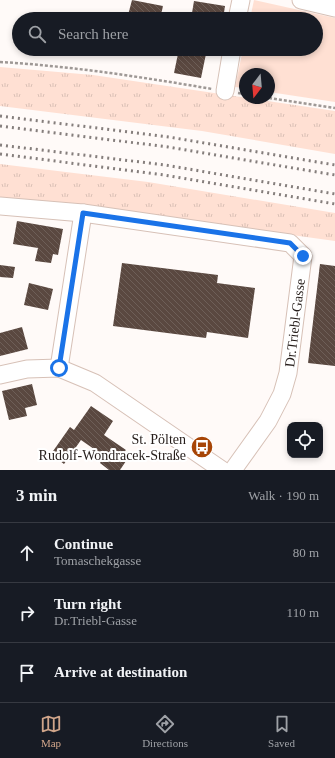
<!DOCTYPE html>
<html lang="en">
<head>
<meta charset="utf-8">
<style>
  :root { --surface:#171b24; --page:#242831; --text:#f1f3f6; --muted:#9ea1a6; --line:#363941; --accent:#d0a58a }
  body { margin:0; font-family:"Times New Roman",serif; background:var(--page); color:var(--text) }
  .controls { position:absolute; right:12px; bottom:12px; display:grid; overflow:hidden; border-radius:8px; box-shadow:0 2px 6px #0003 }
  .controls button { width:36px; height:36px; display:grid; place-items:center; padding:0; border:0; border-bottom:1px solid var(--line); background:var(--surface); color:var(--text); font:20px sans-serif }
  .compass { position:absolute; left:239px; top:68px; width:36px; height:36px; border-radius:50%; background:var(--surface); box-shadow:0 2px 6px #0003; rotate:196deg }
  .stop { position:absolute; width:12px; height:12px; margin:-9px; border:3px solid #1a73e8; border-radius:50%; background:#fff }
  .stop.end { background:#1a73e8; border-color:#fff; box-shadow:0 1px 4px #0008 }
  .list { margin:0; padding:0; list-style:none }
  h2 { display:flex; justify-content:space-between; align-items:center; height:52px; margin:0; padding:0 16px; font-size:17px }
  h2 small { font-size:13px; font-weight:400; color:var(--muted) }
  .list li { display:grid; grid-template-columns:26px 1fr auto; gap:12px; align-items:center; box-sizing:border-box; height:60px; padding:0 16px; border-top:1px solid var(--line) }
  .list b { display:block; font-size:15px; white-space:nowrap }
  .list p { margin:0; font-size:13px; white-space:nowrap; color:var(--muted) }
  .list em { font-size:13px; font-style:normal; color:var(--muted) }
  .icon { flex:none; width:22px; height:22px; fill:none; stroke:currentColor; stroke-width:2; stroke-linecap:round; stroke-linejoin:round }
  .map { position:relative; flex:none; width:335px; height:470px; overflow:hidden }
  .search { position:absolute; background:var(--surface); box-shadow:0 2px 6px #0003; left:12px; right:12px; top:12px; height:44px; display:flex; align-items:center; gap:10px; box-sizing:border-box; padding:0 14px; border-radius:22px; color:var(--muted); font-size:15px }
  .sheet { height:232px; background:var(--surface) }
  nav { display:flex; justify-content:space-around; align-items:center; box-sizing:border-box; height:56px; border-top:1px solid var(--line); background:var(--surface); font-size:11px; color:var(--muted) }
  nav a { display:grid; justify-items:center; gap:2px }
  nav .on { color:var(--accent) }
  .map>svg:first-child { display:block }
  .grass { fill:url(#grass-tufts) }
  .park { fill:#ffe0d3 }
  .building { fill:url(#building-back-hatch) }
  .lines { fill:none; stroke-linecap:round; stroke-linejoin:round }
  .minor-casing { stroke:#d7c1b7; stroke-width:19 }
  .path { stroke:#9e9895; stroke-width:2.5; stroke-dasharray:3 2; stroke-linecap:butt }
  .minor { stroke:#fff; stroke-width:17 }
  .rail { stroke:#857e7c; stroke-width:3; stroke-dasharray:2 4; stroke-linecap:butt }
  .route { stroke:#1a73e8; stroke-width:5 }
  .labels { text-anchor:middle; dominant-baseline:central; stroke-width:4; stroke-linejoin:round; paint-order:stroke }
  .street-label { font-size:14px; fill:#251d1a; stroke:#fff }
  .poi-label { font-size:14px; fill:#251d1a; stroke:#fff; text-anchor:end }
</style>
</head>
<body>
<div class="map">
<svg width="335" height="470" viewBox="0 0 335 470">
  <defs>
    <pattern id="grass-tufts" width="24" height="20" patternUnits="userSpaceOnUse"><rect width="24" height="20" fill="#ffe0d3"/><path d="M3 7l-1-3M5 7V3M7 7l1-3M15 17l-1-3M17 17v-4M19 17l1-3" fill="none" stroke="#dac0b5"/></pattern>
    <pattern id="building-back-hatch" width="6" height="6" patternUnits="userSpaceOnUse"><rect width="6" height="6" fill="#5a4840"/><path d="M-1 5l2 2M0 0l6 6M5-1l2 2" fill="none" stroke="#6e5f58"/></pattern>
  </defs>
  <rect width="100%" height="100%" fill="#fffaf8"/>
  <g class="grass">
    <path d="M0,67L93,75L335,111V154L202,131L0,106Z"/>
    <path d="M0,164L148,182L335,213V241L112,210L0,200Z"/>
  </g>
  <path class="park" d="M254,0L335,18V102L269,92V74H245V88L235,87L243,49H316V19H250Z"/>
  <g class="building">
    <path d="M132,0L163,6L160,19H127Z"/>
    <path d="M194,1L225,6L223,19H191Z"/>
    <path d="M179,49H207L201,78L174,73Z"/>
    <path d="M17,221L63,229L58,255L53,254L51,263L35,261L38,248L13,244Z"/>
    <path d="M122,263L218,275L217,283L255,288L248,338L207,332L206,338L113,326Z"/>
    <path d="M320,264L335,266V366L308,363Z"/>
    <path d="M0,265L15,267L13,278L0,277Z"/>
    <path d="M29,283L53,289L48,310L24,305Z"/>
    <path d="M22,327L28,349L0,356V333Z"/>
    <path d="M32,384L37,405L25,408L27,416L9,420L2,391Z"/>
    <path d="M91,406L113,421L104,435L126,450L122,454L128,458L120,470H109L100,463L104,456L81,440L64,464L51,454L70,427L74,430Z"/>
  </g>
  <g class="lines">
    <g class="minor-casing">
      <g id="minor">
        <path d="M301,0L335,8"/>
        <path d="M237,19L241,0"/>
        <path d="M225,91L232,49"/>
        <path d="M0,206L83,213L290,243L303,256L288,373L282,394L268,421L233,470"/>
        <path d="M59,368L83,213"/>
        <path d="M0,375L27,369L59,368L95,383L222,470"/>
      </g>
    </g>
    <g class="path">
      <path d="M0,62C71,66 142,77 212,89"/>
      <path d="M238,93L245,94"/>
      <path d="M269,98L335,108"/>
    </g>
    <use href="#minor" class="minor"/>
    <g class="rail">
      <path d="M0,116L169,137L335,165"/>
      <path d="M0,126L168,147L335,175"/>
      <path d="M0,145L165,165L335,194"/>
      <path d="M0,154L164,175L335,204"/>
    </g>
  </g>
  <g class="lines">
    <path class="route" d="M59,368L83,213L290,243L303,256"/>
  </g>
  <defs>
    <g id="bus-disc" transform="scale(1.15)"><circle r="9.5" fill="#a74506" stroke="#fff"/><path d="M-5-6H5V4H4V6H2V4H-2V6H-4V4H-5ZM-3.5-4V0h7V-4ZM-3.5 1.2v1.5H-2V1.2ZM2 1.2v1.5H3.5V1.2Z" fill="#fff"/></g>
  </defs>
  <g fill-rule="evenodd">
    <use href="#bus-disc" x="202" y="447"/>
  </g>
  <g class="labels">
    <g class="street-label">
      <text transform="translate(295 323) rotate(-83)">Dr.Triebl-Gasse</text>
    </g>
    <g class="poi-label">
      <text x="186" y="439">St. Pölten<tspan x="186" dy="16">Rudolf-Wondracek-Straße</tspan></text>
    </g>
  </g>
</svg>
<div class="controls">
<button><svg class="icon" aria-label="locate" viewBox="0 0 24 24"><circle cx="12" cy="12" r="6"/><path d="M12 2v4M12 18v4M2 12h4M18 12h4"/></svg></button>
</div>
<svg class="compass" viewBox="-18 -18 36 36"><path d="M0-13l5 13h-10z" fill="#e53935"/><path d="M0 13l5-13h-10z" fill="#9ea1a6"/></svg>
<div class="stop" style="left:59px;top:368px"></div>
<div class="stop end" style="left:303px;top:256px"></div>
<div class="search"><svg class="icon" aria-label="search" viewBox="0 0 24 24"><circle cx="10" cy="10" r="6"/><path d="M15 15l6 6"/></svg>Search here</div>
</div>
<section class="sheet">
<h2>3 min<small>Walk · 190 m</small></h2>
<ul class="list">
<li><svg class="icon" aria-label="ahead" viewBox="0 0 24 24"><path d="M12 20V5M6 11l6-6 6 6"/></svg><div><b>Continue</b><p>Tomaschekgasse</p></div><em>80 m</em></li>
<li><svg class="icon" aria-label="right" viewBox="0 0 24 24"><path d="M7 20v-9h11M14 6l5 5-5 5"/></svg><div><b>Turn right</b><p>Dr.Triebl-Gasse</p></div><em>110 m</em></li>
<li><svg class="icon" aria-label="arrive" viewBox="0 0 24 24"><path d="M6 21V4h12l-3 4 3 4H6"/></svg><div><b>Arrive at destination</b></div></li>
</ul>
</section>
<nav>
<a class="on"><svg class="icon" aria-label="map" viewBox="0 0 24 24"><path d="M3 6l6-2 6 2 6-2v14l-6 2-6-2-6 2zM9 4v14M15 6v14"/></svg>Map</a>
<a><svg class="icon" aria-label="directions" viewBox="0 0 24 24"><path d="M12 3l9 9-9 9-9-9zM9 14v-3h6M13 9l2 2-2 2"/></svg>Directions</a>
<a><svg class="icon" aria-label="saved" viewBox="0 0 24 24"><path d="M7 4h10v16l-5-4-5 4z"/></svg>Saved</a>
</nav>
</body>
</html>
